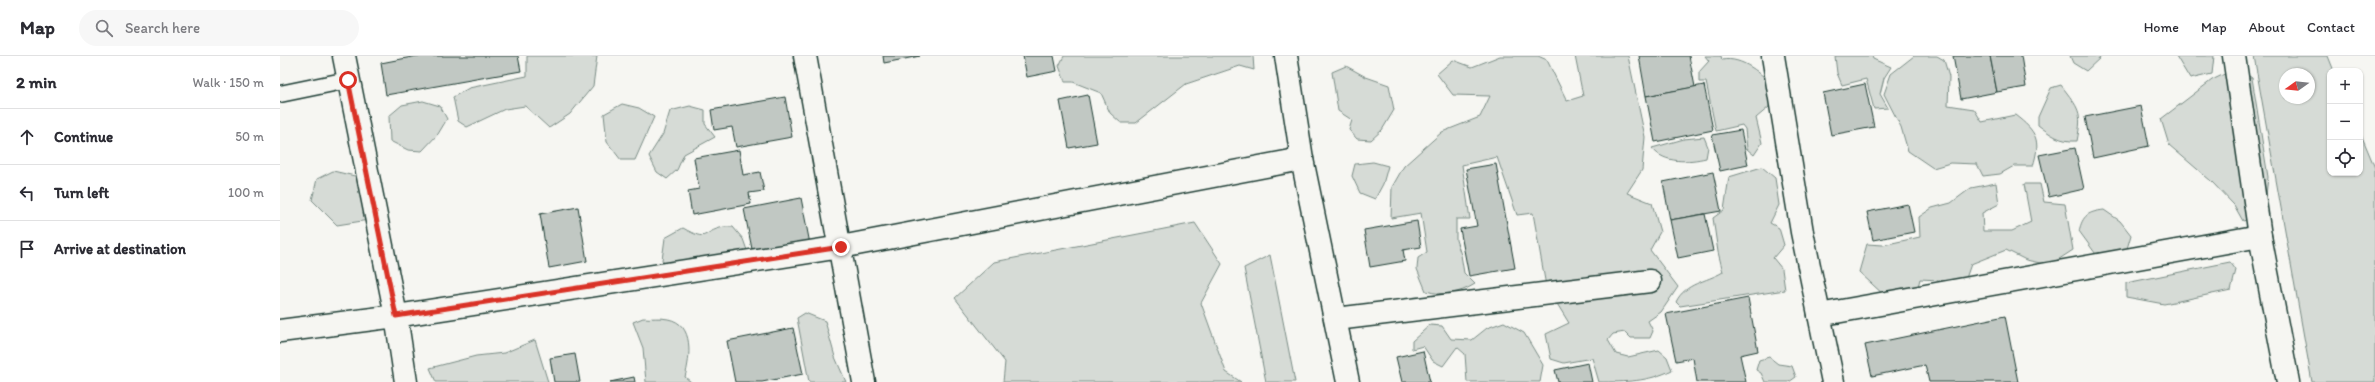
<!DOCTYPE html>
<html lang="en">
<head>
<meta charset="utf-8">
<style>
  :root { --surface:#fff; --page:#f7f7f7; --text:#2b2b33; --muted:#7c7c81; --line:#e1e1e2 }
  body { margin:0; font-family:Itim,sans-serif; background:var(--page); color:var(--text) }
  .controls { position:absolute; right:12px; top:12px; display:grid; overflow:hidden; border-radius:8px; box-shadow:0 1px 3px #0004 }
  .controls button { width:36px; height:36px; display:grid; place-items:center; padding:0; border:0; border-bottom:1px solid var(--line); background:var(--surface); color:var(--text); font:20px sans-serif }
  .compass { position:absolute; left:1999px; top:12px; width:36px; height:36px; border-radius:50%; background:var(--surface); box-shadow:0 1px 3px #0004; rotate:255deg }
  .stop { position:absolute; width:12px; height:12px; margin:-9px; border:3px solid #d93025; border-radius:50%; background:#fff }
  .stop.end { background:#d93025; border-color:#fff; box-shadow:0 1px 4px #0008 }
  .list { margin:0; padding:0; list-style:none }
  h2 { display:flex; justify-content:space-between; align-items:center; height:52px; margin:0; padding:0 16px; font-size:17px }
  h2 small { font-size:13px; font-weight:400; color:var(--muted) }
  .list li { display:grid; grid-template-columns:26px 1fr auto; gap:12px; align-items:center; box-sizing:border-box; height:56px; padding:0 16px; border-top:1px solid var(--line) }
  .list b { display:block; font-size:15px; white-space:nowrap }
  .list em { font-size:13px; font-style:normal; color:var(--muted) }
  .icon { flex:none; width:22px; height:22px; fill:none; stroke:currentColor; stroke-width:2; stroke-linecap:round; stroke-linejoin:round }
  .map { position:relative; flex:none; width:2095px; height:326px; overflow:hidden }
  header { display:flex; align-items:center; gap:24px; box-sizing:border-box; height:56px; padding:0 20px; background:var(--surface); border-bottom:1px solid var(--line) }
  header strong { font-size:19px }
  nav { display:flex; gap:22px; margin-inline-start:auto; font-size:14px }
  .search { width:280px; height:36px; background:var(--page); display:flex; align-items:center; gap:10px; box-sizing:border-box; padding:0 14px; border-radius:22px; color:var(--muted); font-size:15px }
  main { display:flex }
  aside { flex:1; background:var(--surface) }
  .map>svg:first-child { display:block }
  .green { fill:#d6dbd6; stroke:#7a8c85; fill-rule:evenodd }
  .building { fill:#c1c8c3; stroke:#1f3d34 }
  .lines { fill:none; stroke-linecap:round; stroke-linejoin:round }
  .lane-casing { stroke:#1f3d34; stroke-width:19 }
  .street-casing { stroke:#1f3d34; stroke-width:25 }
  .lane { stroke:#f6f6f2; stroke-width:16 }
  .street { stroke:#f6f6f2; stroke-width:22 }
  .route { stroke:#d93025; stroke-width:5 }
</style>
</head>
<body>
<header>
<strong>Map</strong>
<div class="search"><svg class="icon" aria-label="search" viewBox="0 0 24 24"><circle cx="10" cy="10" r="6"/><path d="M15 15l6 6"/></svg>Search here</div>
<nav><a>Home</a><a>Map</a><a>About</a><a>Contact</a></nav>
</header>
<main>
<aside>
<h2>2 min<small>Walk · 150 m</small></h2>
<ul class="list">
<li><svg class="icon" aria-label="ahead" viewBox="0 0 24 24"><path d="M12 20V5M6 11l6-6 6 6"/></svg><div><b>Continue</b></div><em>50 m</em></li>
<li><svg class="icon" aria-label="left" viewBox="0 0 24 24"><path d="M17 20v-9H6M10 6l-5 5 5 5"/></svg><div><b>Turn left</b></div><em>100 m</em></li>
<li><svg class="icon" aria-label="arrive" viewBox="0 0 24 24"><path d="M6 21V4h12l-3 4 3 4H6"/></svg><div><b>Arrive at destination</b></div></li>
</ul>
</aside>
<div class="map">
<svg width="2095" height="326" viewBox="0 0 2095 326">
  <rect width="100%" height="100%" fill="#f6f6f2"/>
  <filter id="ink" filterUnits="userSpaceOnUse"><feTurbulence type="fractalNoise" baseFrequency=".025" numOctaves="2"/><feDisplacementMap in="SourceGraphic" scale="8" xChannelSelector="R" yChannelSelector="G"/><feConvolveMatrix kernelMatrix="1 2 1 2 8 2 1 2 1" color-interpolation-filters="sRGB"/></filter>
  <g filter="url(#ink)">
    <g class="green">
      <path d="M247,0H317L313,30L290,58L269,72L245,50L225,53L187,71L178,65L173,41L189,32L247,20Z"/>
      <path d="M784,0H973L974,14L960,10L906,28L856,67H841L830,57L821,37L793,26H785L779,10Z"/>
      <path d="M1220,0H1258L1267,4L1287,45L1303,40L1295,0H1348L1365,81L1362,114L1347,137L1372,147L1380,176L1370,194L1398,231L1381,256L1368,265L1373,275L1370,282H1351L1345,276L1333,278L1328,284L1336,298L1348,301L1379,294L1387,301L1392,314C1368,326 1345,326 1319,326L1312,302L1284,307L1271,303L1266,278L1289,267L1266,230L1253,157L1237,159L1217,101L1182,109L1190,163H1176V184L1181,199L1184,217L1195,228C1179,238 1163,240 1146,235L1137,213L1138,202L1147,196L1141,157L1111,162L1112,131L1124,110L1162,76L1200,61L1210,40L1173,39L1157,18L1173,4L1192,11Z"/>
      <path d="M1425,0H1441L1442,4C1462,0 1482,18 1494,31L1489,51L1476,62L1482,87L1474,99L1467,93L1465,73L1462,69L1436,75L1426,26H1419V16L1429,5Z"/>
      <path d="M1555,0H1592L1593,3L1611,11L1604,22L1600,38L1608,52L1594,53L1586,23L1562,29L1557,17Z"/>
      <path d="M1634,0H1657L1664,4L1669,21L1668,49L1694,53L1702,66L1735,59C1757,76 1761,84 1753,110H1734L1720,118L1703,120L1697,108L1670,107L1653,112L1628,95L1621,71L1604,38L1611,18Z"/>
      <path d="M1790,0H1821V1L1806,15L1793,7Z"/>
      <path d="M1896,0H1934L1932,18L1910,23Z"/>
      <path d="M1974,0H2048L2054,15H2050V117H2080V76L2095,112V326H2032ZM2005,18H2029V42H2005Z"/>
      <path d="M1066,10L1086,21L1109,29L1114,54L1102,74L1091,84L1077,83L1069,74L1072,64L1058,55L1052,16Z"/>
      <path d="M1957,12L1972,22L1988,121L1984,159L1963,165L1954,149L1931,125L1889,89L1881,63L1932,24Z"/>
      <path d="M1781,29C1799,53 1803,55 1797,85C1780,86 1771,79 1758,69V61L1771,32Z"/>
      <path d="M143,45L160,50L167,63L158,78L142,95L128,94L110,85L109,60L122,49Z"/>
      <path d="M342,48L359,52L374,61L355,104H341L327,86L324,58Z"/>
      <path d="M410,50L425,54V68L435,81L404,98L397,114L387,123L377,116L369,100L383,78L390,55Z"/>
      <path d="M1424,81L1428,91L1426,102C1409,106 1384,108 1372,92L1404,83Z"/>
      <path d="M1093,106L1108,110L1103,128L1095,143L1080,137L1072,120L1075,108Z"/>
      <path d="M1482,111L1495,122L1499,149L1490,167L1499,172L1504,189L1493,202L1502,213L1505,234L1400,250L1396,246C1405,227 1426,226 1443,216L1438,196L1433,162L1444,154L1449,121Z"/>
      <path d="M53,115L75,120L94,140L95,163L57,169L32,144L37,123Z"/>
      <path d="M1716,127L1719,148L1702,157L1703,175H1732L1751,166L1744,128H1760L1764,146L1785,148L1793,194L1770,209L1746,204L1726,194L1691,208L1685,225L1670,229L1660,224L1640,223L1635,242L1605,240L1579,216L1587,188L1603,189L1640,181L1639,161L1652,152L1671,147L1691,132Z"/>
      <path d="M1824,154L1840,165L1851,179L1846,196L1818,201L1799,175C1803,159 1808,156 1824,154Z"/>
      <path d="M915,167L942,208L921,247L946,316L961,326H723L725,306L675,242L714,206Z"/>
      <path d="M444,171H453L463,183L469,200L389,215L382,204L385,182L403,172C430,187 420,176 444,171Z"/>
      <path d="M990,199L1015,326H986L964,212Z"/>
      <path d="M1950,206L1956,214L1951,234L1884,248L1846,241V227Z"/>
      <path d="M525,257L545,265L555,301L566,326H529L517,262Z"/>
      <path d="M363,262C371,263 380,261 388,263C415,268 410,302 405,321L411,326H366L363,292L353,266Z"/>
      <path d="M1224,266L1244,277L1263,309L1260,326H1187L1185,298L1177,291L1163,310L1153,305L1143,290L1132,293V285L1150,269L1162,270L1171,283L1192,284L1207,272Z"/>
      <path d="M255,284L268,326H156L150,312L196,300L224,297Z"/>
      <path d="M1489,301L1498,308L1512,310L1516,321L1509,326H1485L1481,317L1476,314L1479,304Z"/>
    </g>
    <g class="building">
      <path d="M137,0H238L241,15L106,39L101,7Z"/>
      <path d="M603,0H640L604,7Z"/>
      <path d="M743,0H774L777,15L747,21Z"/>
      <path d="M1359,0H1409L1415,31L1366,40Z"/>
      <path d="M1673,0H1710L1717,36L1681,43Z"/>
      <path d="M1710,0H1741L1746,31L1717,36Z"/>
      <path d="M1585,28L1594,71L1551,79L1543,37Z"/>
      <path d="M1424,29L1433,74L1375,86L1366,40Z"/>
      <path d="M808,39L817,87L789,92L780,45Z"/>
      <path d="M505,41L512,81L456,91L452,71L434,74L431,54Z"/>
      <path d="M1861,50L1869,90L1813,102L1805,61Z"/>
      <path d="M1461,74L1468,109L1440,115L1432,79Z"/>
      <path d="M1795,92L1804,133L1769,141L1759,99Z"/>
      <path d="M459,94L463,119L480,116L484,135L469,137L471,148L412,159L408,135L419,133L414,102Z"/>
      <path d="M1216,108L1235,212L1189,220L1180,173L1197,170L1186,113Z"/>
      <path d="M1433,116L1441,155L1390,164L1383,126Z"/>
      <path d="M521,142L530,188L473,198L464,153Z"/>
      <path d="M1628,148L1634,176L1593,184L1587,156Z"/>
      <path d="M298,151L307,205L269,212L260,158Z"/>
      <path d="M1425,158L1433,195L1398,202L1390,164Z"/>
      <path d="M1137,165L1141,191L1123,194L1125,205L1090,211L1084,174Z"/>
      <path d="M1468,242L1478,295L1460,299L1466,326H1417L1413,302L1396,305L1386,258Z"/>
      <path d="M1725,260L1738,326H1649L1645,309L1592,320L1585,289Z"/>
      <path d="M513,272L523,318L482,326H455L447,285Z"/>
      <path d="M1143,295L1150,326H1122L1116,301Z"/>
      <path d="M295,298L300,326H274L270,302Z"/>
      <path d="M1308,307L1312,326H1278L1275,314Z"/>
      <path d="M354,321L355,326H330Z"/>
    </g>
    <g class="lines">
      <g class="lane-casing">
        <path id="lane" d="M0,38L68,24"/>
      </g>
      <g class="street-casing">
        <g id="street">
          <path d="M64,0L116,260L126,326"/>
          <path d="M525,0L584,326"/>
          <path d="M1006,0L1022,103L1068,326"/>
          <path d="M1493,0L1522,176L1553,326"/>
          <path d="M1954,0L1980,180L2008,326"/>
          <path d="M1539,259L1980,180"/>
          <path d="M1056,263L1370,225"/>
          <path d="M0,275L116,260L561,191L1022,103"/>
        </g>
      </g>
      <use href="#lane" class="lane"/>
      <use href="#street" class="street"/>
    </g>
  </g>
  <g class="lines" filter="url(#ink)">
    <path class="route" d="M68,24L116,260L561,191"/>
  </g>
</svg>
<div class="controls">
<button>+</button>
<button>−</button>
<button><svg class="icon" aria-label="locate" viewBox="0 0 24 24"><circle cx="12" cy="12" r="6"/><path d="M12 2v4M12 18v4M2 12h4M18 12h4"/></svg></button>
</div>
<svg class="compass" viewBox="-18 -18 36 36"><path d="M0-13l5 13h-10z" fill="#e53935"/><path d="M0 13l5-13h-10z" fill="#7c7c81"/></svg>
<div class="stop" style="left:68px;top:24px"></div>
<div class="stop end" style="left:561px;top:191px"></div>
</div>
</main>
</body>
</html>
